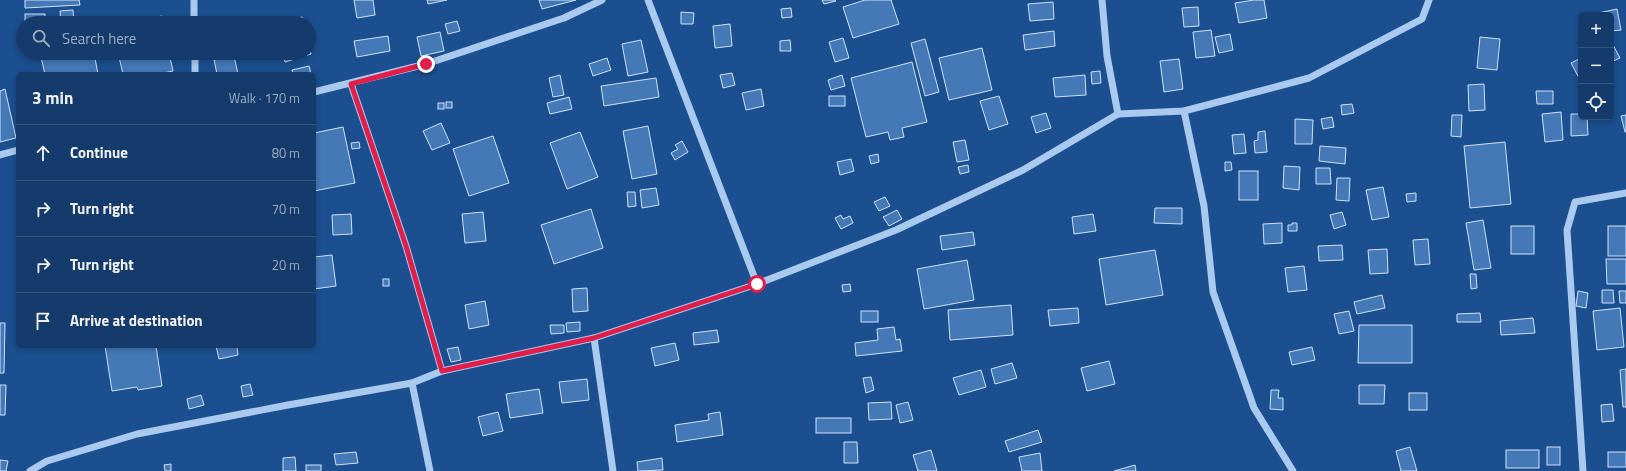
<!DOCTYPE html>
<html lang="en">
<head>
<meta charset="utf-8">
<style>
  :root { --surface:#143b6b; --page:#214673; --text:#f1f3f6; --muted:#9dadc1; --line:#33557e }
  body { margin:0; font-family:"Titillium Web",sans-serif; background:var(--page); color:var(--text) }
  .controls { position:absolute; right:12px; top:12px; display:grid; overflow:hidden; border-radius:6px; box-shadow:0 2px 6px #0003 }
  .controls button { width:36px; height:36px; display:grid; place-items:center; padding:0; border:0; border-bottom:1px solid var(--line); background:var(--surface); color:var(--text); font:20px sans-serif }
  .stop { position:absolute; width:12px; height:12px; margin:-9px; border:3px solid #e11d48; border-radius:50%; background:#fff }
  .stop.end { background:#e11d48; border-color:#fff; box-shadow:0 1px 4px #0008 }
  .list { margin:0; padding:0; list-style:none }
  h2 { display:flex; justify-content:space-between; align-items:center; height:52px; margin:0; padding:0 16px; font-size:17px }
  h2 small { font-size:13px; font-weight:400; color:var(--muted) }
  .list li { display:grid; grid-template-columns:26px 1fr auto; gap:12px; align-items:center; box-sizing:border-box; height:56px; padding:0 16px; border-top:1px solid var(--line) }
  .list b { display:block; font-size:15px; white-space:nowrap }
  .list em { font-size:13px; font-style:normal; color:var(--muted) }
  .icon { flex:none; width:22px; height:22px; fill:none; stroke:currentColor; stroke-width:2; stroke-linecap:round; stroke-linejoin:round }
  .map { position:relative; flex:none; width:1626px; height:471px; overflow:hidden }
  .search { position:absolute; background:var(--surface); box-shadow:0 2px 6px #0003; left:16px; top:16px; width:300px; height:44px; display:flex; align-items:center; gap:10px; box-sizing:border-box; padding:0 14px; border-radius:22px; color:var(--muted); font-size:15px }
  .panel { position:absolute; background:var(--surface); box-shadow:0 2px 6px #0003; left:16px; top:72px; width:300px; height:276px; border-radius:6px }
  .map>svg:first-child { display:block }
  .building { fill:#4478b7; stroke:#cfe3fa }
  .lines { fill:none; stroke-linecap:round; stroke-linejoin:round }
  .minor { stroke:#a9c9ee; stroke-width:7 }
  .route { stroke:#e11d48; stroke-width:5 }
</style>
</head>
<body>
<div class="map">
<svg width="1626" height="471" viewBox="0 0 1626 471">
  <rect width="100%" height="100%" fill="#1b4f8f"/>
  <g class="building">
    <path d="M25,0H79L80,5L25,8Z"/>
    <path d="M354,0H373L375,15L357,18Z"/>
    <path d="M427,0H447L428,4Z"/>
    <path d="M539,0H576L542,9Z"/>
    <path d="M822,0H835L836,1L824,4Z"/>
    <path d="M865,0H891L899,24L853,38L843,7Z"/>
    <path d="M1254,0H1264L1267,18L1239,23L1235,3Z"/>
    <path d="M1053,2L1054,19L1030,21L1028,4Z"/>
    <path d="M1198,7L1199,26L1184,27L1182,8Z"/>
    <path d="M791,8L792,17L782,18L781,9Z"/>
    <path d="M1617,9L1621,30L1611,31V15H1598V13Z"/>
    <path d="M73,10L74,21L61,22L60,11Z"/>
    <path d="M681,12L694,13L693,24H681Z"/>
    <rect x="25" y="14" width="20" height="9"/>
    <path d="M162,16L163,23H129Z"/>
    <path d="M302,17L303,23H279Z"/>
    <path d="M457,21L460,31L448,34L445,24Z"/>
    <path d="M730,24L732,46L715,48L713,26Z"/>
    <path d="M1211,30L1215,56L1196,58L1193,32Z"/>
    <path d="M1054,31L1055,46L1025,50L1023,35Z"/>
    <path d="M440,32L444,51L421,56L417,37Z"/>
    <path d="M1230,34L1233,50L1219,53L1215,37Z"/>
    <path d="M388,36L390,51L357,57L354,41Z"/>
    <path d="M1480,37L1500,39L1497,70L1477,68Z"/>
    <path d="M843,38L849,58L835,62L829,42Z"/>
    <path d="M925,39L939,92L925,96L911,43Z"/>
    <path d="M641,40L648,72L628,76L622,44Z"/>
    <path d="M790,40L791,51H780V41Z"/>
    <path d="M1611,43H1612L1620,58L1611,62Z"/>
    <path d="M309,46L311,54L285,62L283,53H309Z"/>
    <path d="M982,48L992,90L949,100L939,58Z"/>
    <path d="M40,53H94L98,74H45Z"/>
    <path d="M118,53H169L173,71L158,74H123Z"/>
    <path d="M250,53H264V55L252,59Z"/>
    <path d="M234,56L238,74H217L214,60Z"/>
    <path d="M607,58L611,70L593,76L589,64Z"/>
    <path d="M1581,58V77L1579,78L1571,63Z"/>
    <path d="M1179,59L1183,89L1164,92L1160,61Z"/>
    <path d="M912,62L927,122L902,128L904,137L890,140L888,132L866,137L851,78Z"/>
    <path d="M309,66L311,74H293L292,70Z"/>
    <path d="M1100,71L1101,83L1092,84L1091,72Z"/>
    <path d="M732,73L735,85L723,88L720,75Z"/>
    <path d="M560,75L564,95L553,97L549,78Z"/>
    <path d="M842,75L845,86L831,90L828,80Z"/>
    <path d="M1085,75L1086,95L1055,97L1053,78Z"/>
    <path d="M656,78L659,97L604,106L601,86Z"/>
    <path d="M1484,84L1485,110L1469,111L1468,85Z"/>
    <path d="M5,89L16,138L0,142V91Z"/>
    <path d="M761,89L764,106L746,110L742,93Z"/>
    <path d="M1536,91H1553V104H1537Z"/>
    <rect x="829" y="96" width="16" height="10"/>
    <path d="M999,96L1008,124L989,130L980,101Z"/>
    <path d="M569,97L572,109L550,114L547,103Z"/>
    <rect x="446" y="102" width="6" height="6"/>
    <rect x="438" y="103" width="6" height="6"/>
    <path d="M1352,104L1354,113L1342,115L1341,105Z"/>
    <path d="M1561,112L1563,140L1545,142L1542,114Z"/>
    <path d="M1046,113L1051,128L1036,133L1031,117Z"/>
    <path d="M1571,114H1581V117H1587L1588,135L1571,136Z"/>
    <path d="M1452,115H1462L1461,137L1451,136Z"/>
    <path d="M1626,115V132H1625L1621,116Z"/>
    <path d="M1332,117L1334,127L1323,129L1321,119Z"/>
    <path d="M1295,119L1313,120L1312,144H1295Z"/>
    <path d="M441,123L450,143L432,150L423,131Z"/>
    <path d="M648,126L657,174L632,179L623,131Z"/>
    <path d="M343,127L355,183L314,191V133Z"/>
    <path d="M1265,131L1267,152L1255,153L1254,141L1258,140V132Z"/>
    <path d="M580,132L598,177L567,189L550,143Z"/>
    <path d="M1244,134L1246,153L1234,154L1232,135Z"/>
    <path d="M493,136L509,183L469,196L453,149Z"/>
    <path d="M965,140L969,160L957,162L953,142Z"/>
    <path d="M682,141L688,152L675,160L671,153L678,149L675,145Z"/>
    <path d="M359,142L360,148L352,149L351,143Z"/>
    <path d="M1505,142L1511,204L1470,208L1464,146Z"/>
    <path d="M1320,146L1346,148L1345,164L1319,161Z"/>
    <path d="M878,154L879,162L871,164L869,156Z"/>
    <path d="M851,159L854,171L840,175L837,162Z"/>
    <path d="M1225,162H1231L1232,170L1225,171Z"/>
    <path d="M968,165L969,172L960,174L958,167Z"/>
    <path d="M1284,166L1300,167L1299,190L1283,188Z"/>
    <path d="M1316,168H1330L1331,184H1316Z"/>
    <rect x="1239" y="171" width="19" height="29"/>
    <path d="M1337,178H1350L1349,201L1336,200Z"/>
    <path d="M1383,187L1389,217L1372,220L1366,190Z"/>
    <path d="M656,188L659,205L642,208L640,190Z"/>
    <path d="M627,192H635L636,206L628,207Z"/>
    <path d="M1416,193V201L1407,202L1406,194Z"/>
    <path d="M885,197L890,206L879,211L874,202Z"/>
    <path d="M1155,208H1182V224L1154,223Z"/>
    <path d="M591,209L603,248L554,264L541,225Z"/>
    <path d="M897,210L902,219L889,226L883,217Z"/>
    <path d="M483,212L486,241L465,243L462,214Z"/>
    <path d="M1342,212L1346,225L1334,229L1330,215Z"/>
    <path d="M351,214L352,234L333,235L332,215Z"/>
    <path d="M1093,214L1096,231L1074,234L1072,217Z"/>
    <path d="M841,215L843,219L850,216L853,223L841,229L835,218Z"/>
    <path d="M1483,220L1491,268L1474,270L1466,223Z"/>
    <path d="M1282,223V243L1264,244L1263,224Z"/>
    <path d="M1292,223H1297V231H1288V225H1292Z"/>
    <rect x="1511" y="226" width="23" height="28"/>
    <rect x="1608" y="226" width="18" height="30"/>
    <path d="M973,232L975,245L942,250L940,236Z"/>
    <path d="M1428,239L1430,264L1415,265L1413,240Z"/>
    <path d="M1342,245L1343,260L1319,261L1318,246Z"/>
    <path d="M1387,249L1388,273L1370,274L1368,250Z"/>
    <path d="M1155,250L1163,295L1106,305L1099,259Z"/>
    <path d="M332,255L336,286L314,289V257Z"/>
    <path d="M1606,259H1626V284H1607Z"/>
    <path d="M967,260L974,300L924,309L917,269Z"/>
    <path d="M1304,266L1307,290L1288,292L1285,268Z"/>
    <path d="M1470,274H1476L1477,288L1471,289Z"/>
    <rect x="383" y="279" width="6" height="7"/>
    <path d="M850,284L851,291L843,292L842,285Z"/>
    <path d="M587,288L588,311L573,312L572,289Z"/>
    <path d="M1602,290H1613L1614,303H1602Z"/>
    <path d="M1578,291L1588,293L1586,308L1576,306Z"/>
    <path d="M1619,291H1626V303H1620Z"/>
    <path d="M1382,295L1385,308L1357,314L1354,302Z"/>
    <path d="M485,301L489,325L469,329L465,305Z"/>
    <path d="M1011,305L1013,335L950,340L948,310Z"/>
    <path d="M1078,308L1079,323L1050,326L1048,310Z"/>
    <path d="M1620,308L1624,347L1597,350L1593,311Z"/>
    <rect x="861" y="311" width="17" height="11"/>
    <path d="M1349,311L1354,331L1339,334L1334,314Z"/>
    <path d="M1480,313L1481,322H1457V314Z"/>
    <path d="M1533,318L1535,333L1501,335L1500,321Z"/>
    <path d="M580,322V331L567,332L566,323Z"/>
    <path d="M0,323H5L4,373H0Z"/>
    <path d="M550,325H564V333L551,334Z"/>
    <path d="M1359,325H1412V363H1358Z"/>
    <path d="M894,327L896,340L900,339L902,351L856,356L855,343L878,340L877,329Z"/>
    <path d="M717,330L719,342L694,345L693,333Z"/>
    <path d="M675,343L679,360L655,366L651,348Z"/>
    <path d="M105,346H156L162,386L138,390L137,387L112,391Z"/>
    <path d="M216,346H237L238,355L219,359Z"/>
    <path d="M458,347L461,360L451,362L447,349Z"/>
    <path d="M1312,347L1315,360L1292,365L1289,352Z"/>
    <path d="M1109,361L1115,384L1087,391L1081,368Z"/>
    <path d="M1012,363L1017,378L995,384L991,369Z"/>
    <path d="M1626,369V407H1623L1620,370Z"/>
    <path d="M981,370L986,387L959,395L953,378Z"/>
    <path d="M871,377L874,390L866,393L863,378Z"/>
    <path d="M587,379L589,400L562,403L559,382Z"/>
    <path d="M250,384L253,395L243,397L241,386Z"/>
    <path d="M0,385H6L5,415H0Z"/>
    <path d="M1359,385H1385L1384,404H1359Z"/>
    <path d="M539,389L543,413L510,418L506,394Z"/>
    <path d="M1271,390H1279L1278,398H1283V410L1270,409Z"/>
    <rect x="1409" y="393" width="18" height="17"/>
    <path d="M201,395L204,405L189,409L187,399Z"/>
    <path d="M891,402L892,419L869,420L868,403Z"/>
    <path d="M908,402L913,420L900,423L896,405Z"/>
    <path d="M1612,404L1614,421L1602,422L1601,405Z"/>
    <path d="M498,412L503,431L483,436L478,417Z"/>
    <path d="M720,412L723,435L677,442L675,425L709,420L708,414Z"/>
    <rect x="816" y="418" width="35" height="15"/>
    <path d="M1038,430L1042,442L1009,452L1005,441Z"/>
    <path d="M844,442H857L858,463H844Z"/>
    <path d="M1410,447L1417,471H1401L1396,451Z"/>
    <rect x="1547" y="447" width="13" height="18"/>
    <path d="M931,450L937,471H918L913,455Z"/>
    <rect x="1506" y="450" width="33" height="18"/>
    <path d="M356,452L358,463L336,465L334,454Z"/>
    <rect x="1608" y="452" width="18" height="15"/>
    <path d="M1040,453L1042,471H1022L1019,457Z"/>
    <path d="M295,457L296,471H283V458Z"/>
    <path d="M662,458L663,470L638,471L637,462Z"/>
    <path d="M0,460L8,461L6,471H0Z"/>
    <path d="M171,464V471H165L164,465Z"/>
    <rect x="306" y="465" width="15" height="6"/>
    <path d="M1135,465L1136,471H1114Z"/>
  </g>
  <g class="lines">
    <g class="minor">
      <path d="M194,0V23"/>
      <path d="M648,0L757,284"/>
      <path d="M1102,0L1107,56L1118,114"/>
      <path d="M195,53V74"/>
      <path d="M351,84L406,246L442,371"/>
      <path d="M314,92L426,64L564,18L602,0"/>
      <path d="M1184,111L1204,206L1213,292L1254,408L1293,471"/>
      <path d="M0,155L18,150"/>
      <path d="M594,338L613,471"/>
      <path d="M412,383L430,471"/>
      <path d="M30,471L47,461L137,434L288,405L412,383L442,371L594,338L757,284L896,230L1023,170L1118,114L1184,111L1309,78L1422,19L1429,0"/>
      <path d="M1583,471L1567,230L1575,202L1626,193"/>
    </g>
  </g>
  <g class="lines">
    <path class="route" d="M426,64L351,84L406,246L442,371L594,338L757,284"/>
  </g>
</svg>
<div class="controls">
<button>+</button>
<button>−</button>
<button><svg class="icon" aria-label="locate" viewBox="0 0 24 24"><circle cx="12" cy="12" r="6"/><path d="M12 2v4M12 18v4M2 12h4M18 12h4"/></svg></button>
</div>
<div class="stop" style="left:757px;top:284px"></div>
<div class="stop end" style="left:426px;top:64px"></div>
<div class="search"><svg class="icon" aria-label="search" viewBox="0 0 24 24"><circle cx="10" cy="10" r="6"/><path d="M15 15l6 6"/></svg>Search here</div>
<section class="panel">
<h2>3 min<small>Walk · 170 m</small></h2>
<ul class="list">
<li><svg class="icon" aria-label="ahead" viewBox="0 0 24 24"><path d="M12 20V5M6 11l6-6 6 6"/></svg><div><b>Continue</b></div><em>80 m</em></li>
<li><svg class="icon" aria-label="right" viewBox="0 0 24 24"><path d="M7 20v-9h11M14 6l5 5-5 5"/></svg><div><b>Turn right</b></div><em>70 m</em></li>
<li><svg class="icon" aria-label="right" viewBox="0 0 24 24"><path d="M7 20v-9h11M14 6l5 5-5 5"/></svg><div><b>Turn right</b></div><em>20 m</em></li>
<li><svg class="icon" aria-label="arrive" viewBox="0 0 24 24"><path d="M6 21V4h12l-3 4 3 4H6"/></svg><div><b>Arrive at destination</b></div></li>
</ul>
</section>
</div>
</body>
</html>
